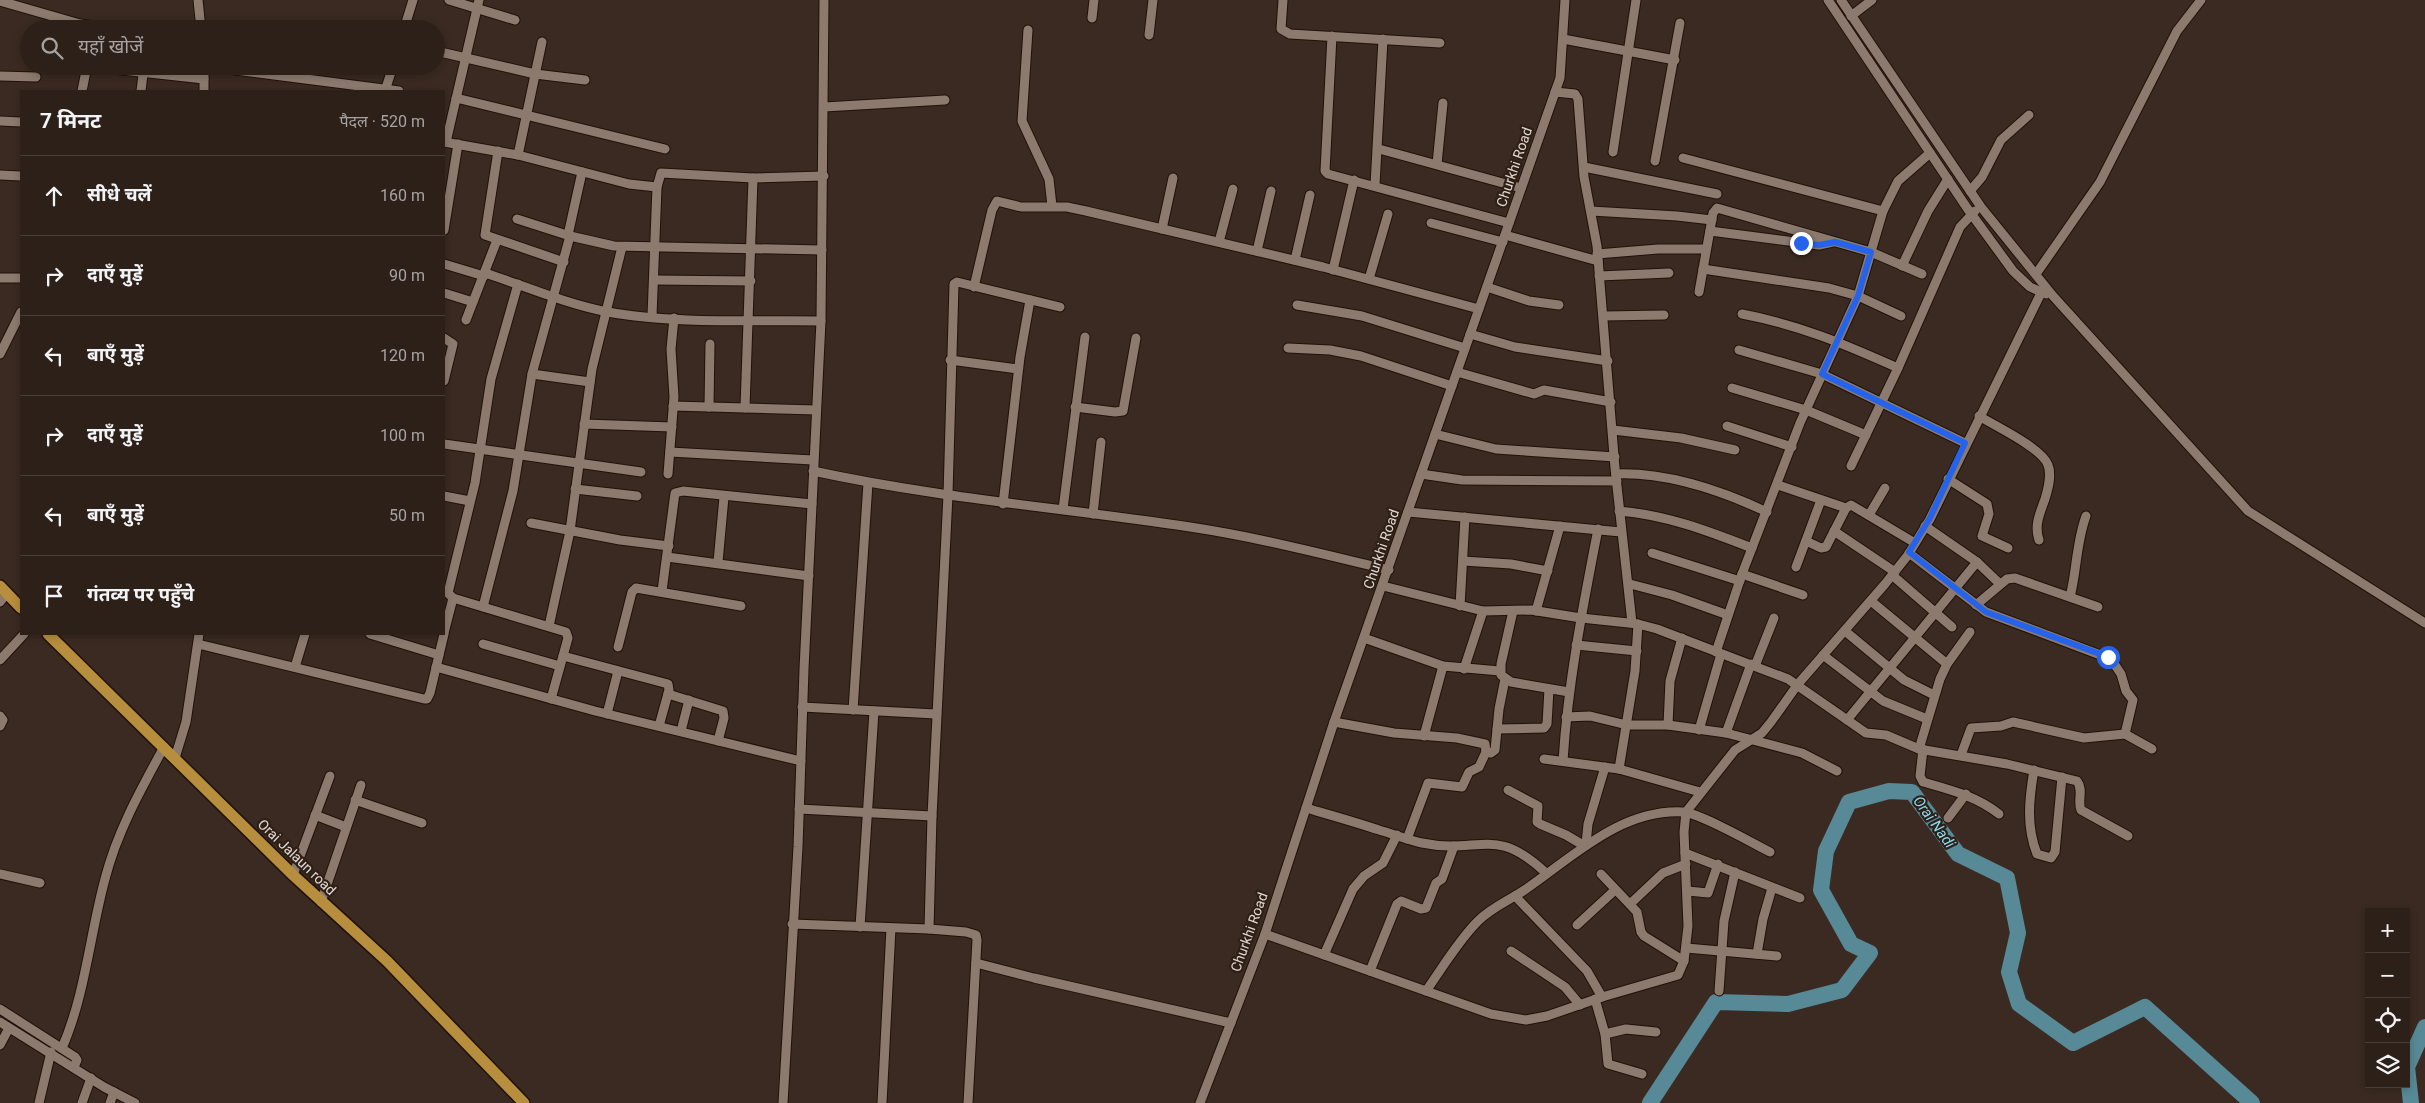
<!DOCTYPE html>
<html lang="hi">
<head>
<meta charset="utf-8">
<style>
  :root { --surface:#2c2019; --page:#382d26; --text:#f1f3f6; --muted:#a6a3a2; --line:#483e38 }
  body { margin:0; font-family:Roboto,"Noto Sans Devanagari",sans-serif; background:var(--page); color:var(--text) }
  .controls { position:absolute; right:15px; bottom:15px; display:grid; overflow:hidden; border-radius:0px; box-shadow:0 2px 8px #0003 }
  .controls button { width:45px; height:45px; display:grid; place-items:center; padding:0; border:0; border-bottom:1px solid var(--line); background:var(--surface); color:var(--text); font:25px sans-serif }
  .stop { position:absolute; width:15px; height:15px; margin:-11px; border:4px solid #2563eb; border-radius:50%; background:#fff }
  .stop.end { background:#2563eb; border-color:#fff; box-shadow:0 1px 5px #0008 }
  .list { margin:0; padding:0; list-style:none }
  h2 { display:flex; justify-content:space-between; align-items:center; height:65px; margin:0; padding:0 20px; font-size:21px }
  h2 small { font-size:16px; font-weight:400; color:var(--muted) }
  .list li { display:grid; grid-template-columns:32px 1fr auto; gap:15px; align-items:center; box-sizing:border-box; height:80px; padding:0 20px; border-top:1px solid var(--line) }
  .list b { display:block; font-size:19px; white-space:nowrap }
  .list em { font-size:16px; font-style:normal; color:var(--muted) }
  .icon { flex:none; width:28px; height:28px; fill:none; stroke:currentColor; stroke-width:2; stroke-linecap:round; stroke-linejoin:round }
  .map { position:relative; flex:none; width:2425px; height:1103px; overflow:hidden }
  .search { position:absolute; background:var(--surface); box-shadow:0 2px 8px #0003; left:20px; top:20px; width:425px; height:55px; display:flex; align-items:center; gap:12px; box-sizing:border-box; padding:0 18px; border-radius:28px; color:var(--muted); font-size:19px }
  .panel { position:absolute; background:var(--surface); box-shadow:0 2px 8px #0003; left:20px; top:90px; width:425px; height:545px; border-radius:0px }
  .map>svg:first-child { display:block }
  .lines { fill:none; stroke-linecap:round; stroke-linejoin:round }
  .river { stroke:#578997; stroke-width:16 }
  .minor-casing { stroke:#20120a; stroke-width:11 }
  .major-casing { stroke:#20120a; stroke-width:14 }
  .minor { stroke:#8c7a6f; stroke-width:9 }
  .major { stroke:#b78e3d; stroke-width:11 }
  .route { stroke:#2563eb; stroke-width:6 }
  .labels { text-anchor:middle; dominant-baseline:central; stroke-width:4.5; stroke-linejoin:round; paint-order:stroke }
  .street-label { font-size:14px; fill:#e1d7d1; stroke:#2f2017 }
  .water-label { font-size:15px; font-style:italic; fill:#86dbf2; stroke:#2f2017 }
</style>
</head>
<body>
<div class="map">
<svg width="2425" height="1103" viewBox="0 0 2425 1103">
  <rect width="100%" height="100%" fill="#3a2a21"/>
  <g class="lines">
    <g class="river">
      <path d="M1650,1103L1716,1002L1788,1004L1842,990L1870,953L1851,944L1821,890L1826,851L1849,802L1889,791L1912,792L1958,854L2007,878L2018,933L2009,972L2019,1004L2073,1043L2145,1007L2252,1103"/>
      <path d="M2411,1103L2407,1067L2425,1027"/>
    </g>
    <g class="minor-casing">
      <g id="minor">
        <path d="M198,0L201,29"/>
        <path d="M449,0L515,20"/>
        <path d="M1283,0L1281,29L1290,34L1440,43"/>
        <path d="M1828,0L1967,208L2013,271L2030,287L2046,294"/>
        <path d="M1841,0L1981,207L2053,296L2248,511L2425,623"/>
        <path d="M0,1L80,24L119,29"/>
        <path d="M1851,16L1872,0"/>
        <path d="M1092,18L1094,0"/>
        <path d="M404,29L413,0"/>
        <path d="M1028,30L1022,121L1049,179L1052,206"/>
        <path d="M1149,35L1153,0"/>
        <path d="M1332,36L1325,171L1328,174L1509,223"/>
        <path d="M1563,39L1675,60"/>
        <path d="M436,51L535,74L585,80"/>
        <path d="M85,66L204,79"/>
        <path d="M204,66L399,91"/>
        <path d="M204,74V91"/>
        <path d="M0,76L36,77"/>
        <path d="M82,91L87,66"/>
        <path d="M141,91L144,66"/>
        <path d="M385,91L393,66"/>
        <path d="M1555,92L1575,94L1578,99L1584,177L1597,246L1615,468L1632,623"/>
        <path d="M456,98L665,149"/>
        <path d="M824,107L945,100"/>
        <path d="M0,121L21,122"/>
        <path d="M444,142L518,155L629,184L657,187"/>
        <path d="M446,142L479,0"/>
        <path d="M1379,149L1521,188"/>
        <path d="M498,151L485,235L564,262"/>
        <path d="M1613,152L1636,0"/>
        <path d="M518,155L542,42"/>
        <path d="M1683,158L1883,211"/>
        <path d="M1655,161L1680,23"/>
        <path d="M1437,164L1443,103"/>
        <path d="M1584,167L1717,194"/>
        <path d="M0,175L21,176"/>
        <path d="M1375,185L1383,39"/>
        <path d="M1970,191L1982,177L2001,140L2029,115"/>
        <path d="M1591,211L1677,216L1712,220"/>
        <path d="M517,219L570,236L614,246L822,250"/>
        <path d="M1431,223L1503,242"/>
        <path d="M1162,229L1173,178"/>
        <path d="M444,230L458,144"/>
        <path d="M1710,231L1819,245L1833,242"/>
        <path d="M568,235L582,172"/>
        <path d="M1505,235L1598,261"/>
        <path d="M1219,242L1233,189"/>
        <path d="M1257,251L1271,191"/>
        <path d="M1597,254L1658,249H1706"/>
        <path d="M1295,260L1310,195"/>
        <path d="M444,264L484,276"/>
        <path d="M1902,266L1928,211L1948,179"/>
        <path d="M1703,269L1829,288L1858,296L1901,316"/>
        <path d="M1333,270L1354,180"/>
        <path d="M485,273C525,286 566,304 608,312C673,324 754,320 821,321"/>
        <path d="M2036,274L2100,182L2177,31L2201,0"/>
        <path d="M1599,276L1669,273"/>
        <path d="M0,278H21"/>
        <path d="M1369,279L1388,214"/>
        <path d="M654,280L751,281"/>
        <path d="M518,284L491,379L475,483L448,593L453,598L566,632L568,638L551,699"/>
        <path d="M974,287L992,210L997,201L1021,207H1067L1086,211L1323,267L1479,309"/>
        <path d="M1487,287L1529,301L1559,305"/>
        <path d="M1699,292L1713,213L1717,208L1871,252L1922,274"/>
        <path d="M444,293L473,302"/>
        <path d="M1297,305L1362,316L1465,348"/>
        <path d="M1742,314C1800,325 1844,344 1898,368"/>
        <path d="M652,316L657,187L661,173L753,178L824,176"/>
        <path d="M1604,316L1664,315"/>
        <path d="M466,320L497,240"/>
        <path d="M1470,334L1515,347L1608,361"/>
        <path d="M444,338L453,344L444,381"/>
        <path d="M1288,348L1330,350L1361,356L1452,386"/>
        <path d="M1739,350L1822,374L1965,443"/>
        <path d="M0,354L21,312"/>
        <path d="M950,360L1018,369"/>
        <path d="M1457,372L1534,394L1544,390L1611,402"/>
        <path d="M532,374L590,382"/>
        <path d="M1732,388L1806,410L1866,435"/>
        <path d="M673,406L816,410"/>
        <path d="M709,407L710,344"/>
        <path d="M1075,407L1115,412L1123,411L1136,338"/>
        <path d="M745,408L753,178"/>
        <path d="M1979,416C1995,426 2042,448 2048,465C2052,475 2048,489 2045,499C2040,513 2034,525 2039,540"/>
        <path d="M584,424L672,427"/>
        <path d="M1727,426L1792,447"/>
        <path d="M1613,430L1681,438L1735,450"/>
        <path d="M1435,434L1496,449L1615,457"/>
        <path d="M444,444L641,472"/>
        <path d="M670,452L813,460"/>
        <path d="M1851,466L1898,368L1960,227L1975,211"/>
        <path d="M813,471C937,498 1064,508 1190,527C1257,537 1323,554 1389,570"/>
        <path d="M668,474L674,397L671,349L674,318"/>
        <path d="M1421,474L1462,480L1617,481"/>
        <path d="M1616,474C1668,472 1720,490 1767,512"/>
        <path d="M1948,479L1987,504L1989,514L1982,536L2008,548"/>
        <path d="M1778,485L1846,508"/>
        <path d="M575,489L637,496"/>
        <path d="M444,496L470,501"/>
        <path d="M1003,504L1020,357L1030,300"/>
        <path d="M1063,509L1085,337"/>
        <path d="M1619,511C1667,515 1708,531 1752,548"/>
        <path d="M1408,512L1621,532"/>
        <path d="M1093,514L1101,442"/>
        <path d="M1869,515L1885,488"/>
        <path d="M531,523L620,540L669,546"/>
        <path d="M1925,526L1977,562L2000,584"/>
        <path d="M1834,531L1895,572"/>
        <path d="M1806,541L1821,548L1826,547L1846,508L1851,505L1915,543"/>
        <path d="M1652,553L1740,581"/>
        <path d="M1909,553L1986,612L2111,659L2121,674L2126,691L2133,700L2125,734"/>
        <path d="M667,557L809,576"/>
        <path d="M1463,561L1511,564L1548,571"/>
        <path d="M718,562L724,497"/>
        <path d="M1796,567L1821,500"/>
        <path d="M1742,574L1803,595"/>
        <path d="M1892,575L1952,627"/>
        <path d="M1630,584L1672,595L1728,615"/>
        <path d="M1383,586L1483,611L1531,610L1581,618L1638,624L1657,629L1788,679L1866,733L1886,735L1919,749L2007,764L2077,781C2084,790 2077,801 2081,810L2128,836"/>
        <path d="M662,591L675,493L683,491L812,504"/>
        <path d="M2070,597C2077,570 2076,543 2086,516"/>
        <path d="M1871,601L1947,664"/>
        <path d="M0,602L7,593"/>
        <path d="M1976,605L2007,579L2015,578L2098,607"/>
        <path d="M1460,606L1465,517"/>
        <path d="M483,607L513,491L532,374L570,236"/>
        <path d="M1513,611L1501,664V675L1511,682L1569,692"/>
        <path d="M1536,611L1560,526"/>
        <path d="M549,626L570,531L592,369L622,247"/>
        <path d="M1845,631L1904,680L1934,695"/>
        <path d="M444,633L453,598"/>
        <path d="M370,634L439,655"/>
        <path d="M1364,638L1443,666L1500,671"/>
        <path d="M198,644L424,699H427L430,693L444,634"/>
        <path d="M483,644L560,666"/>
        <path d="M1576,645L1637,651"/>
        <path d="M618,647L632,592L636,588L741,606"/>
        <path d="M1716,652L1742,574L1800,423L1858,296L1883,211L1898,181L1930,153"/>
        <path d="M1823,655L1883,701L1927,719"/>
        <path d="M563,656L668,684L669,690L659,726"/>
        <path d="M0,660L24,634"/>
        <path d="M1755,666L1774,618"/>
        <path d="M295,667L305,634"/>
        <path d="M436,667L595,711L801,761"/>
        <path d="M1464,669L1483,611"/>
        <path d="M668,694L723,711L724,718L718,741"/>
        <path d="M802,707L936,714"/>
        <path d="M853,710L868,483"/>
        <path d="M607,714L618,671"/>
        <path d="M0,716L3,720L0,726"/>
        <path d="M1566,717L1590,716L1627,725H1668L1726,733L1802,753L1837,771"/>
        <path d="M1847,720L1977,562"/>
        <path d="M1334,722L1394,733L1457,738L1485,744L1486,752L1479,767L1469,772L1462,787L1428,783L1407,839"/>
        <path d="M1668,725L1670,681L1682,638"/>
        <path d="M1497,729L1544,728L1547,724L1549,689"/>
        <path d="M1699,730L1721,654"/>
        <path d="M681,731L689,700"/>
        <path d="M1726,733L1751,664"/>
        <path d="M1424,736L1443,666"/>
        <path d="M1919,749L1940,679L1947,664L1970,632"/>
        <path d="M1923,749L1920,776L1923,782C1951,790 1976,796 1999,814"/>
        <path d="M1486,752L1491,753L1495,750L1499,709L1505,679"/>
        <path d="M1961,755L1971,728L2001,726L2013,722L2084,738L2125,734L2152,749"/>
        <path d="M175,758L186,722L199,634"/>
        <path d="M1544,759L1619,769L1700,792"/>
        <path d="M1563,761C1568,682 1583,606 1598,529"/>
        <path d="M1619,769L1635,671L1638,624"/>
        <path d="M2034,770C2029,799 2026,826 2037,854L2051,858L2055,852L2062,777"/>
        <path d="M1508,790L1538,806L1537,822L1540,824L1566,835L1583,845"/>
        <path d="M355,800L422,823"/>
        <path d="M1306,808C1330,815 1355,822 1379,830C1393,834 1408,840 1422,843C1480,855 1494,824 1546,873"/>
        <path d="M799,809L932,816"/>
        <path d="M315,815L346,827"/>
        <path d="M1948,818L1966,794"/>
        <path d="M1586,844L1588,824L1605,767"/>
        <path d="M1685,853L1800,898"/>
        <path d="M0,874L40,883"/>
        <path d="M1601,874L1637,912L1641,932L1644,936L1684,961"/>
        <path d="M293,875L330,776"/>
        <path d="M1688,891L1708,893L1718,864"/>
        <path d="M1515,896L1587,971L1602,997"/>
        <path d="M321,902L361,785"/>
        <path d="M1630,904L1663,873L1686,864"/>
        <path d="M792,924L929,929L966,932L976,935L977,940L968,1103"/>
        <path d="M1577,925L1615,890"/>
        <path d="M860,927L874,711"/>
        <path d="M929,929L932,816L948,495L954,284L957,282L1060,307"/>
        <path d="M1265,934L1491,1014L1526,1020L1547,1016L1602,997L1678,975L1684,961L1688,926L1684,832L1686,812L1735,750L1762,733L1771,722L1798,684L1885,584L1908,555L1930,519L2041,293"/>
        <path d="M1686,948L1777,956"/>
        <path d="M1511,951L1565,987L1580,1005"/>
        <path d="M1757,954L1763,919L1772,888"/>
        <path d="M1324,955L1353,889L1364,876L1383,863L1397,835"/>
        <path d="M976,963L1034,978L1231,1023"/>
        <path d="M1370,971L1397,904L1401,901L1421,909L1426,908L1436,883L1442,879L1454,846"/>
        <path d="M1426,991C1443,967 1458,941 1478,921C1492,907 1510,900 1526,889C1574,856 1621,809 1683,812C1700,813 1752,843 1770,852"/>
        <path d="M1719,991L1724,921L1735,872"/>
        <path d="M1595,999L1605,1034L1608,1064L1642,1074"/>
        <path d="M0,1009L75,1057L77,1060L74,1067"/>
        <path d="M0,1022L104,1087L135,1103"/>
        <path d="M1605,1034L1626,1029L1656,1032"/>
        <path d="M0,1045L9,1028"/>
        <path d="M62,1048C85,996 90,934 105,879C117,832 141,789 164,747"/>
        <path d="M39,1103L51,1052"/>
        <path d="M82,1103L91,1078"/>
        <path d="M110,1103L114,1092"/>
        <path d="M783,1103L798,847L804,669L821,321L824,0"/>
        <path d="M882,1103L891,928"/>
        <path d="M1200,1103L1265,934L1334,722L1560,78L1565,0"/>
      </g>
    </g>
    <g class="major-casing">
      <g id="major">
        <path d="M0,586L21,608"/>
        <path d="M48,634L293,875L387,961L524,1103"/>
      </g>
    </g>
    <use href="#minor" class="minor"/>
    <use href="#major" class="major"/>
  </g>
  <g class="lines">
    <path class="route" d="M1801,243L1819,245L1835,242L1871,252L1858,296L1822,374L1965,443L1930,518L1909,552L1986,612L2108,657"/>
  </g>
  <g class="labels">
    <g class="street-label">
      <text transform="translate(1514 167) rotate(-71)">Churkhi Road</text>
      <text transform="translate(1381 549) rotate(-71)">Churkhi Road</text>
      <text transform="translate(297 857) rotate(44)">Orai Jalaun road</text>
      <text transform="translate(1249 932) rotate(-70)">Churkhi Road</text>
    </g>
    <g class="water-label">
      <text transform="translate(1934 822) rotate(54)">Orai Nadi</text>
    </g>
  </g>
</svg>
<div class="controls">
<button>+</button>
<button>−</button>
<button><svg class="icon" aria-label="locate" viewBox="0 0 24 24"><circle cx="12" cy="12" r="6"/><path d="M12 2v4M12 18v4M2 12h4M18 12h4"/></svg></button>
<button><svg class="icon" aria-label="layers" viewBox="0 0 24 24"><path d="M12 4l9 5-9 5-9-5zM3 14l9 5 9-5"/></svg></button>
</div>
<div class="stop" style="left:2108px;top:657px"></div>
<div class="stop end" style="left:1801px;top:243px"></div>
<div class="search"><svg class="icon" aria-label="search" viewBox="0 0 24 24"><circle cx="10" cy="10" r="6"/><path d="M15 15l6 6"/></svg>यहाँ खोजें</div>
<section class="panel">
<h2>7 मिनट<small>पैदल · 520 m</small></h2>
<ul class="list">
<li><svg class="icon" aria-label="ahead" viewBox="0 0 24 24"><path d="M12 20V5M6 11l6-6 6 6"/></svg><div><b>सीधे चलें</b></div><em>160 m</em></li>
<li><svg class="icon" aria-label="right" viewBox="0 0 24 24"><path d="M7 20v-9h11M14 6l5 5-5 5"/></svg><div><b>दाएँ मुड़ें</b></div><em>90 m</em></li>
<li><svg class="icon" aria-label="left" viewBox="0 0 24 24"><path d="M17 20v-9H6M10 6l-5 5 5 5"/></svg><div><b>बाएँ मुड़ें</b></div><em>120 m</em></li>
<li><svg class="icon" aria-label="right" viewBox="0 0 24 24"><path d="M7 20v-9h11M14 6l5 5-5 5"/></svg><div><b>दाएँ मुड़ें</b></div><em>100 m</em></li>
<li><svg class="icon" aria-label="left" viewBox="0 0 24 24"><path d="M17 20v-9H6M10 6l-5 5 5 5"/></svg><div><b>बाएँ मुड़ें</b></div><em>50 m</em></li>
<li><svg class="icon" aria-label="arrive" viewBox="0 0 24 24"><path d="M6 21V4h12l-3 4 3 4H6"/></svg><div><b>गंतव्य पर पहुँचे</b></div></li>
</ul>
</section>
</div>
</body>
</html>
